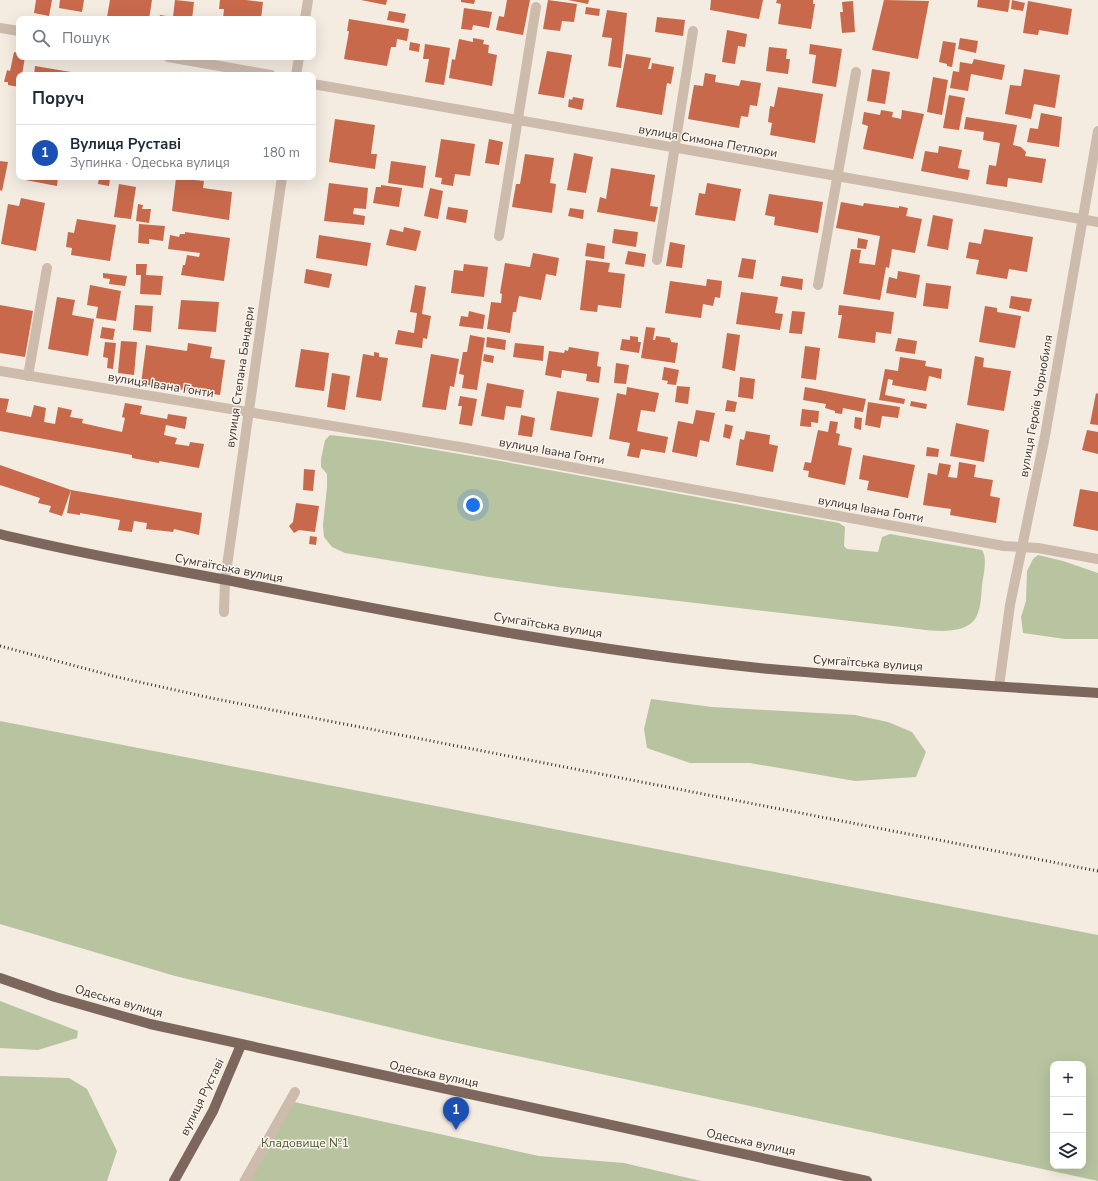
<!DOCTYPE html>
<html lang="uk">
<head>
<meta charset="utf-8">
<style>
  :root { --surface:#fff; --page:#f6f6f7; --text:#1f2937; --muted:#747a83; --line:#e0e1e3; --accent:#1f5a5e }
  body { margin:0; font-family:"Nunito Sans",sans-serif; background:var(--page); color:var(--text) }
  .controls { position:absolute; right:12px; bottom:12px; display:grid; overflow:hidden; border-radius:8px; box-shadow:0 4px 16px #0002 }
  .controls button { width:36px; height:36px; display:grid; place-items:center; padding:0; border:0; border-bottom:1px solid var(--line); background:var(--surface); color:var(--text); font:20px sans-serif }
  .you { position:absolute; left:473px; top:505px; width:14px; height:14px; margin:-10px; border:3px solid #fff; border-radius:50%; background:#1a73e8; box-shadow:0 0 0 6px #1a73e833 }
  .badge { display:grid; place-items:center; width:26px; height:26px; border-radius:50%; background:var(--accent); color:#fff; font-size:13px; font-weight:700 }
  .pin { position:absolute; translate:-50% -33px; filter:drop-shadow(0 1px 2px #0008) }
  .pin::after { content:''; position:absolute; top:21px; width:14px; height:12px; background:inherit; clip-path:polygon(0 0,100% 0,50% 100%) }
  .list { margin:0; padding:0; list-style:none }
  h2 { display:flex; justify-content:space-between; align-items:center; height:52px; margin:0; padding:0 16px; font-size:17px }
  h2 small { font-size:13px; font-weight:400; color:var(--muted) }
  .list li { display:grid; grid-template-columns:26px 1fr auto; gap:12px; align-items:center; box-sizing:border-box; height:56px; padding:0 16px; border-top:1px solid var(--line) }
  .list b { display:block; font-size:15px; white-space:nowrap }
  .list p { margin:0; font-size:13px; white-space:nowrap; color:var(--muted) }
  .list em { font-size:13px; font-style:normal; color:var(--muted) }
  .icon { flex:none; width:22px; height:22px; fill:none; stroke:currentColor; stroke-width:2; stroke-linecap:round; stroke-linejoin:round }
  .map { position:relative; flex:none; width:1098px; height:1181px; overflow:hidden }
  .search { position:absolute; background:var(--surface); box-shadow:0 4px 16px #0002; left:16px; top:16px; width:300px; height:44px; display:flex; align-items:center; gap:10px; box-sizing:border-box; padding:0 14px; border-radius:8px; color:var(--muted); font-size:15px }
  .panel { position:absolute; background:var(--surface); box-shadow:0 4px 16px #0002; left:16px; top:72px; width:300px; height:108px; border-radius:8px }
  .map>svg:first-child { display:block }
  .green { fill:#b8c4a0; fill-rule:evenodd }
  .building { fill:#c8694b }
  .lines { fill:none; stroke-linecap:round; stroke-linejoin:round }
  .minor { stroke:#cdbbac; stroke-width:10 }
  .major { stroke:#7d675c; stroke-width:10 }
  .rail { stroke:#3b302b; stroke-width:3; stroke-dasharray:1 3; stroke-linecap:butt }
  .labels { text-anchor:middle; dominant-baseline:central; stroke-width:3; stroke-linejoin:round; paint-order:stroke }
  .street-label { font-size:12px; fill:#3b302b; stroke:#fbf5ee }
  .park-label { font-size:12px; fill:#4a5a2e; stroke:#fbf5ee }
</style>
</head>
<body>
<div class="map">
<svg width="1098" height="1181" viewBox="0 0 1098 1181">
  <rect width="100%" height="100%" fill="#f4ebe1"/>
  <g class="green">
    <path d="M330,435L383,441L495,460L839,523L845,527L844,546L847,549L878,552L882,537L890,534L982,550C988,559 983,576 982,586C981,597 981,610 975,619C962,638 921,629 902,627L558,587L489,577L345,553L332,547L324,537L323,525L327,487V474L321,467V459L325,440Z"/>
    <path d="M1038,555L1063,561L1098,573V639H1065L1023,633L1021,617L1026,601L1027,571L1033,559Z"/>
    <path d="M651,699L712,707L855,715L888,722L912,732L926,752L916,777L855,781L750,763H690L647,748L644,729Z"/>
    <path d="M0,721L1098,935V1181L443,1040L175,976L0,924ZM1053,1064H1083V1166H1053Z"/>
    <path d="M0,1001L78,1031L77,1038L38,1050L0,1048Z"/>
    <path d="M0,1076L69,1078L87,1089L117,1151L107,1181H0Z"/>
    <path d="M285,1100L539,1156L624,1163L701,1181H239Z"/>
  </g>
  <g class="building">
    <path d="M36,0H52L49,16L34,13Z"/>
    <path d="M60,0H84L82,12L59,8Z"/>
    <path d="M110,0H152L149,19L107,17Z"/>
    <path d="M175,0L194,2L192,19H159L160,15L173,17Z"/>
    <path d="M220,0H246L263,2L261,19H223L224,9H219Z"/>
    <path d="M361,0H387L386,5Z"/>
    <path d="M461,0H475L474,4L461,2Z"/>
    <path d="M507,0H530L523,35L496,30L499,16L504,17Z"/>
    <path d="M548,0L577,4L574,22L562,21L560,31L543,29Z"/>
    <path d="M568,0H589L588,4Z"/>
    <path d="M711,0H763L759,19L710,10Z"/>
    <path d="M777,0H813V4H815L811,29L778,24L781,4L776,3Z"/>
    <path d="M884,0L929,1L918,59L872,50Z"/>
    <path d="M978,0H1010L1008,12L977,7Z"/>
    <path d="M1012,0L1025,3L1023,11L1011,9Z"/>
    <path d="M853,1L855,32L842,33L840,12H843L842,2Z"/>
    <path d="M1028,1L1072,9L1068,35L1039,30L1038,35L1023,33Z"/>
    <path d="M586,7L600,9L599,16L585,14Z"/>
    <path d="M464,8L492,12L489,28L473,25L472,30L461,29Z"/>
    <path d="M607,10L627,13L621,68L608,66L612,38L602,37Z"/>
    <path d="M389,11L406,14L404,23L387,20Z"/>
    <path d="M657,17L685,20L683,36L655,32Z"/>
    <path d="M349,19L409,29L407,41L397,39L396,47H391L387,66L344,59L349,31H347Z"/>
    <path d="M727,30L747,34L745,47L738,46L735,64L722,62Z"/>
    <path d="M473,38L484,40L483,44L489,45L488,53L497,55L492,86L449,78L452,59L455,60L459,39L473,42Z"/>
    <path d="M960,38L978,41L976,53L958,49Z"/>
    <path d="M943,41L956,43L952,67L947,66V64L939,62Z"/>
    <path d="M410,42L420,44L419,52L409,50Z"/>
    <path d="M425,44L450,48L444,85L425,82L429,59H423Z"/>
    <path d="M810,44L842,49L836,87L812,83L816,55L809,54Z"/>
    <path d="M769,47L787,49L786,59H790L788,74L766,71Z"/>
    <path d="M547,51L572,55L564,98L538,94Z"/>
    <path d="M14,52L19,53V57H25L22,75H19V87L8,85V82H4L7,70L10,71Z"/>
    <path d="M626,54L651,58L648,69H651L652,63L674,67L671,84L667,83L662,115L616,107Z"/>
    <path d="M974,59L1005,65L1002,80L971,74L968,91L950,88L953,71L959,72L960,62L972,64Z"/>
    <path d="M35,66L77,73V75H34Z"/>
    <path d="M872,69L890,72L885,104L867,101Z"/>
    <path d="M1024,69L1060,75L1055,108L1034,104L1031,119L1005,114L1010,85L1021,86Z"/>
    <path d="M705,73L716,75L715,82L739,86L741,80L761,83L757,106L750,105L748,117L741,116L739,128L688,119L694,85L703,86Z"/>
    <path d="M933,77L948,80L942,115L927,112Z"/>
    <path d="M778,87L823,94L815,143L770,135L772,123L768,122L770,106L774,107Z"/>
    <path d="M949,95L965,98L959,130L943,128Z"/>
    <path d="M573,97L584,99L582,110L568,107L569,99L572,100Z"/>
    <path d="M881,110L893,112L892,117L901,119L902,110L924,114L913,159L863,149L868,126L862,124L864,112L880,115Z"/>
    <path d="M1041,113L1062,117L1059,147L1027,142L1030,128L1038,129Z"/>
    <path d="M966,117L1017,125L1013,145L1021,147L1026,152L1025,156L1046,159L1042,183L1008,178L1007,187L986,184L989,165L996,166L1000,143L983,140L984,132L964,129Z"/>
    <path d="M335,119L375,125L371,154H377L375,169L329,162Z"/>
    <path d="M441,139L475,144L470,176L455,174L453,186L441,184L442,178L435,177Z"/>
    <path d="M489,139L503,142L499,165L485,163Z"/>
    <path d="M939,146L962,150L958,168L970,170L968,180L921,171L925,151L938,153Z"/>
    <path d="M574,153L593,157L586,193L567,190Z"/>
    <path d="M525,154L554,158L550,183L556,184L552,213L512,207L516,184H520Z"/>
    <path d="M0,161L8,162L2,191L0,190Z"/>
    <path d="M391,161L426,166L423,188L388,183Z"/>
    <path d="M611,168L655,175L650,206L658,207L655,222L597,212L600,197L606,199Z"/>
    <path d="M20,177H58L57,186L20,179Z"/>
    <path d="M99,177L110,179L109,186L98,184Z"/>
    <path d="M176,178L204,181L203,188L232,192L229,220L172,211Z"/>
    <path d="M329,183L368,188L366,209L354,208L353,214L365,216L364,225L324,221Z"/>
    <path d="M707,183L741,189L735,221L695,215L699,193L705,194Z"/>
    <path d="M119,184L136,187L131,219L114,217Z"/>
    <path d="M381,185L402,188L399,207L373,203L376,187H381Z"/>
    <path d="M430,188L443,191L438,219L424,216Z"/>
    <path d="M769,194L823,202L818,233L774,225L775,217L765,215Z"/>
    <path d="M21,198L45,203L36,251L1,244L8,204L19,206Z"/>
    <path d="M841,202L863,206L864,203L899,208V206L908,208L906,216L922,219L915,253L892,249L889,268L886,267L880,300L843,294L851,249L861,250L859,263L875,265L880,236L836,228Z"/>
    <path d="M138,204L143,205L142,209H151L149,223L136,221Z"/>
    <path d="M448,207L468,210L466,223L446,219Z"/>
    <path d="M570,208L584,210L583,219L568,216Z"/>
    <path d="M933,215L953,219L948,250L927,246Z"/>
    <path d="M77,219L116,225L110,261L71,255L72,248L66,247L68,232L74,233Z"/>
    <path d="M139,224L165,226L163,241L149,239V244L138,243Z"/>
    <path d="M404,227L421,231L416,251L386,245L390,229L403,232Z"/>
    <path d="M614,229L638,232L636,247L612,243Z"/>
    <path d="M984,229L1033,237L1027,272L1009,269L1007,279L976,274L979,260L966,258L969,242L981,244Z"/>
    <path d="M185,232L230,238L224,281L181,275L183,265H185L187,255L199,257L200,253L168,249L170,235L179,237L180,234H185Z"/>
    <path d="M319,235L371,243L367,266L316,258Z"/>
    <path d="M858,238L868,240L866,249L857,248Z"/>
    <path d="M670,242L685,245L682,268L666,266Z"/>
    <path d="M587,243L605,246L604,259L585,256Z"/>
    <path d="M628,251L646,254L644,267L625,264Z"/>
    <path d="M533,253L559,258L556,276L546,274L541,300L519,296L516,312H513L510,333L487,329L491,302L501,303L502,294L500,293L505,263L530,267Z"/>
    <path d="M742,258L756,260L753,279L738,277Z"/>
    <path d="M586,260L610,263L608,272L625,274L621,308L598,305L597,312L580,310Z"/>
    <path d="M136,264H147L146,275L163,276L161,295L140,294L141,275H136Z"/>
    <path d="M464,264L488,267L484,297L451,293L454,270L463,271Z"/>
    <path d="M306,269L332,274L329,288L304,283Z"/>
    <path d="M898,271L920,275L916,298L886,293L889,277L897,279Z"/>
    <path d="M103,273L127,276L125,286L109,284L110,279L103,278Z"/>
    <path d="M782,276L803,279L802,290L780,286Z"/>
    <path d="M707,279L722,281L720,298L715,297L713,306L703,304L701,318L665,313L670,281L706,286Z"/>
    <path d="M926,283L951,286L948,309L923,306Z"/>
    <path d="M90,285L121,291L116,321L96,318L98,307L87,305Z"/>
    <path d="M415,285L426,287L422,314L431,316L427,339L423,338L422,348L395,344L398,330L414,333L417,313L410,312Z"/>
    <path d="M741,292L778,297L775,313L783,314L780,330L736,324Z"/>
    <path d="M1011,296L1032,299L1029,312L1009,308Z"/>
    <path d="M57,297L75,300L72,315L94,319L88,356L48,349Z"/>
    <path d="M181,300L219,302L216,332L178,329Z"/>
    <path d="M0,305L33,311L25,357L0,353Z"/>
    <path d="M135,305L153,306L151,332L133,330Z"/>
    <path d="M839,305L894,312L891,334L876,332L875,343L838,338L842,315H838Z"/>
    <path d="M985,306L997,308V312L1021,316L1015,348L979,342Z"/>
    <path d="M469,311L485,315L483,329L459,326L461,316L468,317Z"/>
    <path d="M792,311L805,312L802,334L789,333Z"/>
    <path d="M102,327L115,329L113,340L100,338Z"/>
    <path d="M646,327L655,328L653,340H655L656,336L670,338L671,342L678,343L675,363L641,358Z"/>
    <path d="M727,333L740,335L735,371L722,368Z"/>
    <path d="M470,335L485,338L477,390L462,388L464,375L459,374L463,352H467Z"/>
    <path d="M630,336L638,337V342H641L639,353L620,350L622,339L630,340Z"/>
    <path d="M487,337L506,340L505,350L486,347Z"/>
    <path d="M898,338L917,341L915,354L895,351Z"/>
    <path d="M121,341L137,342L134,375L118,373Z"/>
    <path d="M105,342L116,343L113,369L107,368L108,358L103,357Z"/>
    <path d="M188,343L212,347L210,358L225,360L220,395L141,384L146,345L187,351Z"/>
    <path d="M515,343L544,346L543,361L513,357Z"/>
    <path d="M805,346L820,348L816,380L801,378Z"/>
    <path d="M569,347L599,352L597,366L601,367L599,383L586,381L587,374L562,370L561,378L545,375L549,351L564,353L565,350L568,351Z"/>
    <path d="M301,349L329,353L324,391L295,387Z"/>
    <path d="M374,352L379,353V357L388,358L381,401L356,397L363,354L374,356Z"/>
    <path d="M431,354L459,359L454,387L450,386L446,410L422,407Z"/>
    <path d="M484,354L494,356L493,363L483,361Z"/>
    <path d="M975,356L984,358L983,367L1011,371L1004,411L967,405Z"/>
    <path d="M900,357L926,361L925,366L942,369L941,379L929,376L926,391L892,385L893,380L888,379L885,395L905,399L904,404L879,400L885,369L898,371Z"/>
    <path d="M616,363L629,365L626,384L614,383Z"/>
    <path d="M664,367L679,370L676,385L667,384L668,381L662,380Z"/>
    <path d="M332,373L350,376L345,410L327,407Z"/>
    <path d="M740,377L755,379L753,399L738,397Z"/>
    <path d="M487,383L524,390L521,408L506,406L504,420L481,416Z"/>
    <path d="M677,386L690,387L688,404L675,402Z"/>
    <path d="M627,387L659,393L655,412L641,410L637,431L668,437L665,453L641,449L639,458L627,456L630,443L609,439L617,393L626,395Z"/>
    <path d="M805,387L866,399L863,412L843,408L842,414L835,413V411L825,408L826,404L803,400Z"/>
    <path d="M557,391L599,398L592,437L550,430Z"/>
    <path d="M1096,393L1098,394V425L1090,424Z"/>
    <path d="M460,396L477,399L472,426L459,424L462,406H458Z"/>
    <path d="M0,398L9,399L6,412L31,417L34,405L46,408L44,422L55,424L58,407L72,410L70,417L83,419L82,423L122,432L125,418L122,417L125,403L142,406L140,414L167,419L168,414L187,417L185,429L166,425L164,435L177,438L175,444L189,446L190,442L204,444L199,468L159,461V463L132,458V455L0,431Z"/>
    <path d="M727,400L737,402L735,412L725,411Z"/>
    <path d="M911,401L927,404L926,409L910,406Z"/>
    <path d="M868,402L900,407L898,418L882,416L880,428L865,425Z"/>
    <path d="M802,409L819,411L818,423L811,422V427L800,426Z"/>
    <path d="M696,410L715,413L709,442L700,440L697,457L672,452L678,421L693,424Z"/>
    <path d="M521,415L535,418L532,437L518,435Z"/>
    <path d="M855,417L862,418L861,430L854,428Z"/>
    <path d="M830,421L838,422L836,433L840,434L838,445L852,448L845,485L808,477L809,471L803,470L805,462L811,463L818,430L828,432Z"/>
    <path d="M956,423L989,430L984,462L950,456Z"/>
    <path d="M725,424L733,426L730,439L723,437Z"/>
    <path d="M1087,430L1098,432V454L1082,450Z"/>
    <path d="M746,431L770,435L769,444L778,446L773,472L736,465L740,439L744,440Z"/>
    <path d="M927,447L939,449L938,457L926,456Z"/>
    <path d="M863,455L915,465L908,498L867,490L869,481L859,479Z"/>
    <path d="M959,462L976,465L974,477L993,480L990,496L1000,498L996,523L950,515L951,509L923,505L928,473L937,475L939,463L951,465L948,477L957,478Z"/>
    <path d="M0,465L71,490L202,513L199,535L174,529L173,532L146,529L147,523L134,521L132,532L118,530L120,520L80,513V515L67,513L71,490L62,516L49,512L51,506L38,503L40,498L0,485Z"/>
    <path d="M304,469L315,470L313,491L303,490Z"/>
    <path d="M1080,489L1098,492V531L1073,526Z"/>
    <path d="M296,503L319,506L315,532L299,530L294,533L289,526L293,522Z"/>
    <path d="M310,536L317,537L316,545L309,544Z"/>
  </g>
  <g class="lines">
    <g class="minor">
      <path d="M305,19L308,0"/>
      <path d="M0,28L19,31"/>
      <path d="M168,57L271,75"/>
      <path d="M296,75L299,57"/>
      <path d="M313,84L1098,222"/>
      <path d="M499,236L536,7"/>
      <path d="M657,260L693,31"/>
      <path d="M818,285L856,72"/>
      <path d="M0,371L466,448L1004,546L1038,548L1098,559"/>
      <path d="M28,376L47,268"/>
      <path d="M224,612L225,580L282,177"/>
      <path d="M999,686L1010,605L1045,436L1098,131"/>
      <path d="M245,1181L295,1092"/>
    </g>
    <g class="major">
      <path d="M0,534C85,555 171,569 257,586C427,619 597,652 770,669C879,679 989,686 1098,693"/>
      <path d="M0,978L55,997L150,1024L867,1181"/>
      <path d="M174,1181L213,1111L241,1045"/>
    </g>
    <path class="rail" d="M0,646L117,677L211,698L1098,871"/>
  </g>
  <g class="labels">
    <g class="street-label">
      <text transform="translate(708 141) rotate(10)">вулиця Симона Петлюри</text>
      <text transform="translate(240 377) rotate(-82)">вулиця Степана Бандери</text>
      <text transform="translate(161 385) rotate(9)">вулиця Івана Гонти</text>
      <text transform="translate(1036 406) rotate(-80)">вулиця Героїв Чорнобиля</text>
      <text transform="translate(552 451) rotate(10)">вулиця Івана Гонти</text>
      <text transform="translate(871 509) rotate(10)">вулиця Івана Гонти</text>
      <text transform="translate(229 568) rotate(11)">Сумгаїтська вулиця</text>
      <text transform="translate(548 625) rotate(9)">Сумгаїтська вулиця</text>
      <text transform="translate(868 663) rotate(4)">Сумгаїтська вулиця</text>
      <text transform="translate(119 1001) rotate(16)">Одеська вулиця</text>
      <text transform="translate(434 1074) rotate(12)">Одеська вулиця</text>
      <text transform="translate(202 1097) rotate(-64)">вулиця Руставі</text>
      <text transform="translate(751 1142) rotate(12)">Одеська вулиця</text>
    </g>
    <g class="park-label">
      <text x="305" y="1143">Кладовище №1</text>
    </g>
  </g>
</svg>
<div class="controls">
<button>+</button>
<button>−</button>
<button><svg class="icon" aria-label="layers" viewBox="0 0 24 24"><path d="M12 4l9 5-9 5-9-5zM3 14l9 5 9-5"/></svg></button>
</div>
<div class="you"></div>
<div class="pin badge" style="left:456px;top:1130px;background:#1a4fb4">1</div>
<div class="search"><svg class="icon" aria-label="search" viewBox="0 0 24 24"><circle cx="10" cy="10" r="6"/><path d="M15 15l6 6"/></svg>Пошук</div>
<section class="panel">
<h2>Поруч<small></small></h2>
<ul class="list">
<li><span class="badge" style="background:#1a4fb4">1</span><div><b>Вулиця Руставі</b><p>Зупинка · Одеська вулиця</p></div><em>180 m</em></li>
</ul>
</section>
</div>
</body>
</html>
